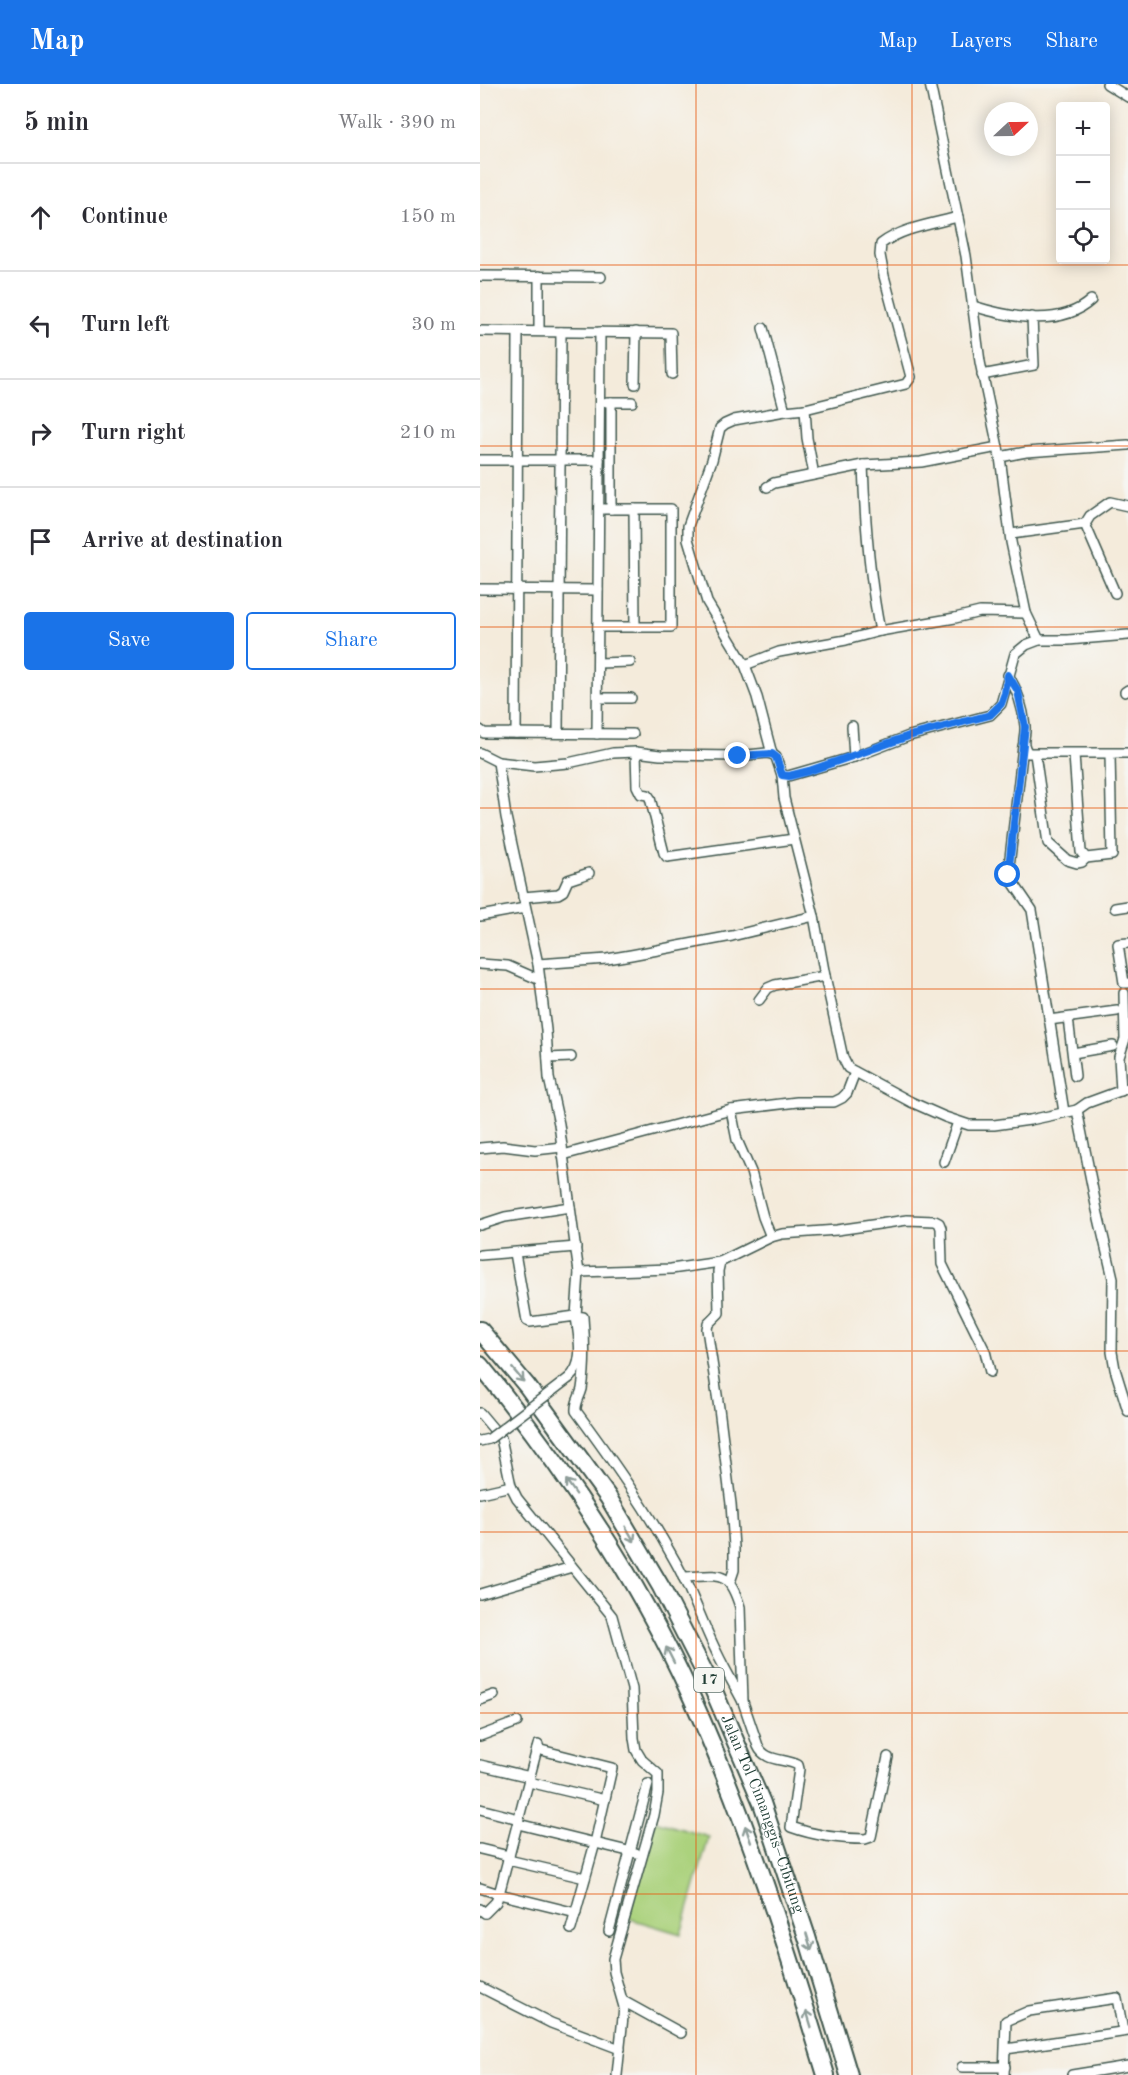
<!DOCTYPE html>
<html lang="en">
<head>
<meta charset="utf-8">
<style>
  :root { --surface:#fff; --page:#f2f2f3; --text:#2b2b33; --muted:#7c7c81; --line:#e1e1e2; --accent:#1a73e8 }
  body { margin:0; font-family:"Old Standard TT",serif; background:var(--page); color:var(--text) }
  .controls { position:absolute; right:18px; top:18px; display:grid; overflow:hidden; border-radius:6px; box-shadow:0 3px 15px #0003 }
  .controls button { width:54px; height:54px; display:grid; place-items:center; padding:0; border:0; border-bottom:2px solid var(--line); background:var(--surface); color:var(--text); font:30px sans-serif }
  .compass { position:absolute; left:504px; top:18px; width:54px; height:54px; border-radius:50%; background:var(--surface); box-shadow:0 3px 15px #0003; rotate:68deg }
  .stop { position:absolute; width:18px; height:18px; margin:-14px; border:4px solid #1a73e8; border-radius:50%; background:#fff }
  .stop.end { background:#1a73e8; border-color:#fff; box-shadow:0 2px 6px #0008 }
  .list { margin:0; padding:0; list-style:none }
  h2 { display:flex; justify-content:space-between; align-items:center; height:78px; margin:0; padding:0 24px; font-size:26px }
  h2 small { font-size:20px; font-weight:400; color:var(--muted) }
  .list li { display:grid; grid-template-columns:39px 1fr auto; gap:18px; align-items:center; box-sizing:border-box; height:108px; padding:0 24px; border-top:2px solid var(--line) }
  .list b { display:block; font-size:22px; white-space:nowrap }
  .list em { font-size:20px; font-style:normal; color:var(--muted) }
  .actions { display:flex; gap:12px; padding:18px 24px }
  .actions a { flex:1; padding:14px 0; border:2px solid var(--accent); border-radius:6px; text-align:center; font-size:21px; color:var(--accent) }
  .actions .main { background:var(--accent); color:#fff }
  .icon { flex:none; width:33px; height:33px; fill:none; stroke:currentColor; stroke-width:2; stroke-linecap:round; stroke-linejoin:round }
  .map { position:relative; flex:none; width:648px; height:1991px; overflow:hidden }
  header { display:flex; align-items:center; gap:36px; box-sizing:border-box; height:84px; padding:0 30px; background:var(--accent); color:#fff }
  header strong { font-size:28px }
  nav { display:flex; gap:33px; margin-inline-start:auto; font-size:21px }
  main { display:flex }
  aside { flex:1; background:var(--surface) }
  .map>svg:first-child { display:block }
  .green { fill:#abd27d; stroke:#658858; stroke-width:1.5 }
  .lines { fill:none; stroke-linecap:round; stroke-linejoin:round }
  .minor-casing { stroke:#3f574d; stroke-width:12 }
  .motorway-casing { stroke:#3f574d; stroke-width:20 }
  .minor { stroke:#fff; stroke-width:9 }
  .motorway { stroke:#fff; stroke-width:16 }
  .minor-bridge-casing { stroke:#3f574d; stroke-width:12; stroke-linecap:butt }
  .minor-bridge { stroke:#fff; stroke-width:9 }
  .oneway { stroke:#8f9e9a }
  .route { stroke:#1a73e8; stroke-width:8 }
  .grid { fill:none; stroke:#e8590c; stroke-width:1.5; stroke-opacity:0.55 }
  .labels { text-anchor:middle; dominant-baseline:central; stroke-width:4.5; stroke-linejoin:round; paint-order:stroke }
  .shield { fill:#f6f6f2; stroke:#60746d; stroke-width:1.5 }
  .shield-label { font-size:15px; font-weight:bold; fill:#1f3d34 }
  .street-label { font-size:16px; fill:#1f3d34; stroke:#f6f6f2 }
</style>
</head>
<body>
<header>
<strong>Map</strong>
<nav><a>Map</a><a>Layers</a><a>Share</a></nav>
</header>
<main>
<aside>
<h2>5 min<small>Walk · 390 m</small></h2>
<ul class="list">
<li><svg class="icon" aria-label="ahead" viewBox="0 0 24 24"><path d="M12 20V5M6 11l6-6 6 6"/></svg><div><b>Continue</b></div><em>150 m</em></li>
<li><svg class="icon" aria-label="left" viewBox="0 0 24 24"><path d="M17 20v-9H6M10 6l-5 5 5 5"/></svg><div><b>Turn left</b></div><em>30 m</em></li>
<li><svg class="icon" aria-label="right" viewBox="0 0 24 24"><path d="M7 20v-9h11M14 6l5 5-5 5"/></svg><div><b>Turn right</b></div><em>210 m</em></li>
<li><svg class="icon" aria-label="arrive" viewBox="0 0 24 24"><path d="M6 21V4h12l-3 4 3 4H6"/></svg><div><b>Arrive at destination</b></div></li>
</ul>
<div class="actions"><a class="main">Save</a><a>Share</a></div>
</aside>
<div class="map">
<svg width="648" height="1991" viewBox="0 0 648 1991">
  <rect width="100%" height="100%" fill="#f6f6f2"/>
  <filter id="ink" filterUnits="userSpaceOnUse"><feTurbulence type="fractalNoise" baseFrequency=".0167" numOctaves="2"/><feDisplacementMap in="SourceGraphic" scale="12" xChannelSelector="R" yChannelSelector="G"/><feConvolveMatrix kernelMatrix="1 2 1 2 8 2 1 2 1" color-interpolation-filters="sRGB"/></filter>
  <filter id="wash" filterUnits="userSpaceOnUse"><feTurbulence type="fractalNoise" baseFrequency=".008" numOctaves="4" result="noise"/><feDisplacementMap in="SourceGraphic" scale="24" xChannelSelector="R" yChannelSelector="G"/><feGaussianBlur stdDeviation="1.35" result="paint"/><feColorMatrix in="noise" values="0 0 0 0 0 0 0 0 0 0 0 0 0 0 0 0 0 1.4 0 .05"/><feComposite in="paint" operator="in"/></filter>
  <g filter="url(#wash)">
    <rect width="100%" height="100%" fill="#f4ebdb"/>
    <path class="green" d="M175,1737L229,1753L201,1850L147,1834Z"/>
  </g>
  <g filter="url(#ink)">
    <g class="lines">
      <g class="minor-casing">
        <g id="minor">
          <path d="M450,0L486,172L500,278L520,373L531,458L546,529L559,556"/>
          <path d="M627,0L648,13"/>
          <path d="M0,192L121,193"/>
          <path d="M59,192V247"/>
          <path d="M493,222C528,233 581,244 611,216"/>
          <path d="M283,244L305,327"/>
          <path d="M0,247L191,249L192,290"/>
          <path d="M502,291L554,281L552,233"/>
          <path d="M155,300L156,248"/>
          <path d="M127,318H152"/>
          <path d="M325,325L327,354L334,391"/>
          <path d="M520,373L546,368L648,361"/>
          <path d="M0,376H119"/>
          <path d="M383,381C385,438 389,492 400,547"/>
          <path d="M287,403L294,399L383,381L441,378L518,363"/>
          <path d="M131,425V318"/>
          <path d="M154,425L155,543"/>
          <path d="M605,440L610,432L630,418L648,422"/>
          <path d="M531,450L605,440L635,509"/>
          <path d="M0,505L118,506"/>
          <path d="M118,543H191V425H119"/>
          <path d="M118,579L150,578"/>
          <path d="M265,581L299,568L366,556L400,547L475,534L500,528L546,529"/>
          <path d="M528,591C538,607 543,623 545,642C546,654 540,658 548,669H648"/>
          <path d="M645,608L648,606"/>
          <path d="M118,614H151"/>
          <path d="M372,642L374,673"/>
          <path d="M0,646L4,649L153,650"/>
          <path d="M36,649L38,247"/>
          <path d="M78,649L81,248"/>
          <path d="M117,650L120,248"/>
          <path d="M543,662L528,791L552,826L584,1028"/>
          <path d="M156,668L157,702L161,710L168,711L170,714L184,769L187,773L314,755"/>
          <path d="M0,669L18,678L54,682L88,679L133,669L156,668L180,671L258,672L287,669L292,670L296,673L302,691L308,692L374,673L429,652L510,631L521,620L535,570L546,561L559,556H588L648,551"/>
          <path d="M292,670L277,613L265,581L227,518L208,455V442L232,376L240,344L245,340L254,336L305,327L325,325L426,300L431,293L404,192L400,171L401,160C422,144 452,140 478,133"/>
          <path d="M555,670L568,759L587,776L597,779L602,778L606,774"/>
          <path d="M594,671L601,768L606,774L632,771L630,670"/>
          <path d="M18,678L26,733L58,880L66,946L69,994L79,1040L97,1175L99,1188L96,1232L103,1233C105,1257 106,1280 102,1305C100,1313 95,1319 96,1327C132,1376 166,1424 195,1477C212,1507 222,1539 237,1569C245,1586 255,1602 263,1618"/>
          <path d="M302,691L304,714L334,832L345,892L363,974L368,984L431,1018L465,1033L489,1041H514L550,1036L597,1026L617,1126L633,1194L632,1268L635,1285L648,1327"/>
          <path d="M43,813L78,810L83,807L88,796L109,789"/>
          <path d="M635,824L648,822"/>
          <path d="M0,832L45,824"/>
          <path d="M648,859L638,860L644,899H648"/>
          <path d="M0,880L28,882L60,896"/>
          <path d="M58,880L127,875L151,871L252,852L334,832"/>
          <path d="M279,916L288,904L295,901L345,892"/>
          <path d="M588,934L595,992"/>
          <path d="M569,936L637,927"/>
          <path d="M593,969L633,962"/>
          <path d="M68,974L91,973"/>
          <path d="M641,1007L639,973L645,955L644,909"/>
          <path d="M251,1026L257,1056L271,1088L283,1133L291,1153"/>
          <path d="M597,1026L607,1019L648,1004"/>
          <path d="M0,1064L23,1062L55,1066L82,1063"/>
          <path d="M83,1071L251,1026L317,1018H354L362,1014L367,1009L375,988"/>
          <path d="M464,1078L478,1038"/>
          <path d="M0,1141L25,1133L90,1123"/>
          <path d="M35,1169L47,1237L50,1238L96,1232C98,1252 106,1279 89,1294"/>
          <path d="M0,1171L96,1163"/>
          <path d="M99,1188L191,1185L240,1178"/>
          <path d="M0,1329L21,1354L31,1402L37,1414L132,1532L152,1605L154,1654L156,1666L162,1676L178,1690V1709L174,1731L133,1875L134,1888L144,1923L137,1991"/>
          <path d="M0,1357L9,1355"/>
          <path d="M0,1409L31,1402"/>
          <path d="M203,1493C239,1492 248,1484 260,1523L263,1618L278,1662C285,1678 304,1674 318,1681L319,1685L311,1743C336,1752 358,1755 385,1755L391,1753L408,1673"/>
          <path d="M250,1498L254,1486V1463L251,1420L239,1324L227,1245L228,1240L239,1229L238,1187L240,1178L291,1153L302,1150L357,1146L427,1136L455,1137L459,1139L461,1144L462,1180L505,1267L510,1288"/>
          <path d="M0,1510L92,1483"/>
          <path d="M0,1616L14,1611"/>
          <path d="M0,1652L37,1638"/>
          <path d="M58,1661L19,1810L96,1829"/>
          <path d="M57,1665L132,1684L115,1759L91,1845"/>
          <path d="M0,1681L50,1693"/>
          <path d="M49,1698L125,1716"/>
          <path d="M0,1725L39,1735"/>
          <path d="M38,1740L156,1769"/>
          <path d="M0,1765L29,1772"/>
          <path d="M28,1776L105,1794"/>
          <path d="M0,1804L19,1810L16,1818L5,1829L0,1825"/>
          <path d="M129,1847L168,1700"/>
          <path d="M0,1903L71,1939L140,1965"/>
          <path d="M143,1917L201,1949"/>
          <path d="M526,1965L648,1947"/>
          <path d="M482,1983H525"/>
          <path d="M524,1991L526,1937L549,1927L637,1914L643,1947"/>
          <path d="M592,1991L648,1982"/>
        </g>
      </g>
      <g class="motorway-casing">
        <g id="motorway">
          <path id="s1" d="M0,1246L47,1302L128,1413L181,1503L233,1605L282,1719L327,1853L369,1991"/>
          <path d="M0,1281C83,1382 158,1495 212,1614C267,1736 307,1863 346,1991"/>
        </g>
      </g>
      <use href="#minor" class="minor"/>
      <use href="#motorway" class="motorway"/>
      <g class="minor-bridge-casing">
        <path id="minor-bridge" d="M9,1355L89,1294"/>
      </g>
      <use href="#minor-bridge" class="minor-bridge"/>
    </g>
    <defs><path id="oneway-shaft" d="M-6 0H5M1.5-3L5.5 0L1.5 3" fill="none" stroke-width="1.6" stroke-linecap="round" stroke-linejoin="round" transform="scale(1.5)"/></defs>
    <g class="oneway">
      <use href="#oneway-shaft" transform="translate(38 1291) rotate(50)"/>
      <use href="#oneway-shaft" transform="translate(91 1403) rotate(-125)"/>
      <use href="#oneway-shaft" transform="translate(150 1450) rotate(60)"/>
      <use href="#oneway-shaft" transform="translate(190 1571) rotate(-117)"/>
      <use href="#oneway-shaft" transform="translate(268 1750) rotate(-109)"/>
      <use href="#oneway-shaft" transform="translate(329 1858) rotate(73)"/>
      <use href="#oneway-shaft" transform="translate(329 1935) rotate(-107)"/>
    </g>
  </g>
  <g class="lines" filter="url(#ink)">
    <path class="route" d="M258,672L292,670L296,673L302,691L309,692L329,687L429,652L510,631L521,620L525,609L528,591L538,607L545,643L528,791"/>
  </g>
  <path class="grid" d="M216,0V1991M432,0V1991M0,181H648M0,362H648M0,543H648M0,724H648M0,905H648M0,1086H648M0,1267H648M0,1448H648M0,1629H648M0,1810H648"/>
  <g class="labels">
    <rect class="shield" x="214" y="1584" width="30" height="24" rx="4.5"/>
    <g class="shield-label">
      <text x="229" y="1596">17</text>
    </g>
    <g class="street-label">
      <text stroke="none"><textPath href="#s1" startOffset="564">Jalan Tol Cimanggis–Cibitung</textPath></text>
    </g>
  </g>
</svg>
<div class="controls">
<button>+</button>
<button>−</button>
<button><svg class="icon" aria-label="locate" viewBox="0 0 24 24"><circle cx="12" cy="12" r="6"/><path d="M12 2v4M12 18v4M2 12h4M18 12h4"/></svg></button>
</div>
<svg class="compass" viewBox="-18 -18 36 36"><path d="M0-13l5 13h-10z" fill="#e53935"/><path d="M0 13l5-13h-10z" fill="#7c7c81"/></svg>
<div class="stop" style="left:528px;top:791px"></div>
<div class="stop end" style="left:258px;top:672px"></div>
</div>
</main>
</body>
</html>
